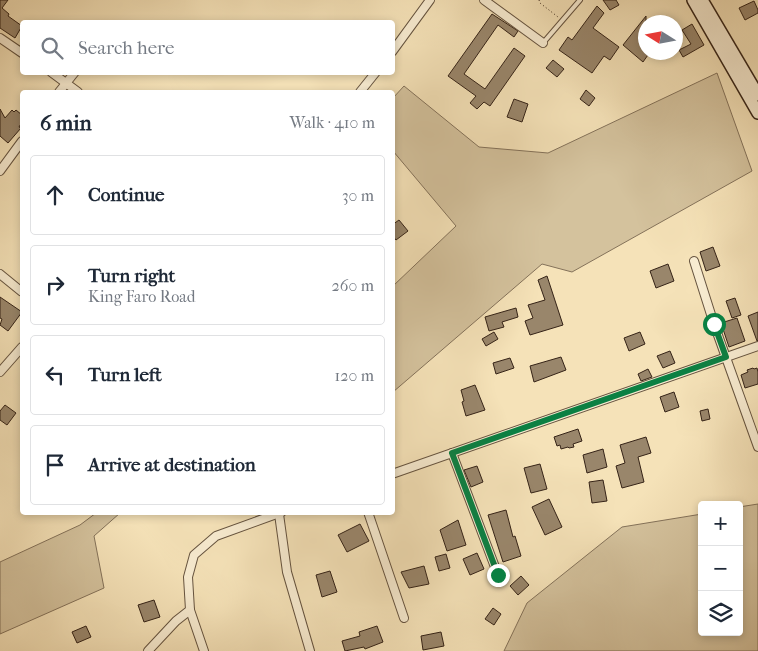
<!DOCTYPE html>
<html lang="en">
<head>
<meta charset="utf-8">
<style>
  :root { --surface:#fff; --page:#f6f6f7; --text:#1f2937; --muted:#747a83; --line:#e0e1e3 }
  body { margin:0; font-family:"IM FELL French Canon",serif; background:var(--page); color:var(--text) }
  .controls { position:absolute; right:15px; bottom:15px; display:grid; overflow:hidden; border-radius:5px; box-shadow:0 2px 8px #0003 }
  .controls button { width:45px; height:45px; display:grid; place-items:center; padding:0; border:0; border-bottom:1px solid var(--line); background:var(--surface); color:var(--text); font:25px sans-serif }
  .compass { position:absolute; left:638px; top:15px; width:45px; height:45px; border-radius:50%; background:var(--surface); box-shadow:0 2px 8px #0003; rotate:281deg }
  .stop { position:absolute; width:15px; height:15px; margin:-11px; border:4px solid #0b8043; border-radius:50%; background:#fff }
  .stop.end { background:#0b8043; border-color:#fff; box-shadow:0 1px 5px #0008 }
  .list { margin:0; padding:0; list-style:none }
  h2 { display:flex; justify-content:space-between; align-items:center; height:65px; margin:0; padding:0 20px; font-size:21px }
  h2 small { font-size:16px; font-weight:400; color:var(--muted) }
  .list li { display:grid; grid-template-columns:32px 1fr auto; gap:15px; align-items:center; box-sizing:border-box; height:80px; margin:0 10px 10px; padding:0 10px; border:1px solid var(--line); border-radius:5px }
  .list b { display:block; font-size:19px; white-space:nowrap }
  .list p { margin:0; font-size:16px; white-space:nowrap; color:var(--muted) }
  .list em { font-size:16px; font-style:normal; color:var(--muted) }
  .icon { flex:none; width:28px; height:28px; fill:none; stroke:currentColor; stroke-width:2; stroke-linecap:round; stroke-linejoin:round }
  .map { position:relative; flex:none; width:758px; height:651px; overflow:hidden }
  .search { position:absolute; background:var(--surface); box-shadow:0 2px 8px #0003; left:20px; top:20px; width:375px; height:55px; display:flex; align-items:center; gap:12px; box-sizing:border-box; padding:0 18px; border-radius:5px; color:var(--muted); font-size:19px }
  .panel { position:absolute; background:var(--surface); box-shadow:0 2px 8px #0003; left:20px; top:90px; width:375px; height:425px; border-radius:5px }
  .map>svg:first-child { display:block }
  .green { fill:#d4c29d; stroke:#84725a }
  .building { fill:#99866b; stroke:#352317 }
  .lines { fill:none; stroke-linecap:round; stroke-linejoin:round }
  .lane-casing { stroke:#65533f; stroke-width:6 }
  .street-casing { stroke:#65533f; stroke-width:10 }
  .secondary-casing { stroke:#352317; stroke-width:14 }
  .path { stroke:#352317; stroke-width:1; stroke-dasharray:1 2.5; stroke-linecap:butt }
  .lane { stroke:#f8ecd1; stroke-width:4 }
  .street { stroke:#f8ecd1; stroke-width:8 }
  .secondary { stroke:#f8ecd1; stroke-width:11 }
  .route { stroke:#0b8043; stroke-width:6 }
</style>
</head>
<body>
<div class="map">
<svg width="758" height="651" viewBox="0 0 758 651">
  <rect width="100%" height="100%" fill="#f5e2b8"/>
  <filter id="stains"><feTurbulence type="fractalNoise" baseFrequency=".004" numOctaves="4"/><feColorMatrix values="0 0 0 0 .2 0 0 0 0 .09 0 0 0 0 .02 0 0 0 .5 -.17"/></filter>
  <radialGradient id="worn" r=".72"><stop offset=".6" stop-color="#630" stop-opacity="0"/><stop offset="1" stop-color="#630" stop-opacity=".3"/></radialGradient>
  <g class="green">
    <path d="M717,73L752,171L572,272L542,264L393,392V286L456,226L393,151V98L404,86L479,147L548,153Z"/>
    <path d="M758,504V651H504L527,603L622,527L702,514V632H739V507Z"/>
    <path d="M96,513H120L94,536L104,588L0,634V562L80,525Z"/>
  </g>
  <g class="building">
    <path d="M0,0H8L2,8L9,14L8,16L22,26L15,38L0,28Z"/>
    <path d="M603,0H616L619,5L610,10Z"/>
    <path d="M754,1L758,10V13L745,20L739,8Z"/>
    <path d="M597,6L604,13L593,28L619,47L610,60L604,56L592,73L559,50L568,37L572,40Z"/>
    <path d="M492,14L518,31L514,37L498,25L464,74L485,89L514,48L525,56L490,106L484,102L477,109L470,103L476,96L448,76Z"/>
    <path d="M646,16V52H650L643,62L623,45Z"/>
    <path d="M692,24L704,45L683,57L679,50L691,44L682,30Z"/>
    <path d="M553,60L564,69L557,77L546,68Z"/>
    <path d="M586,90L595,98L589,106L580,99Z"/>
    <path d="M514,99L528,104L522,122L507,117Z"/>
    <path d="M0,109L5,118L12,110L14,112L16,110L22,115V122L19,127L21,128L8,143L0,136Z"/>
    <path d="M399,220L408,231L396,240L392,235V225Z"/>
    <path d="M713,247L720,266L706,271L700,252Z"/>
    <path d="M668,264L674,281L656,288L650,271Z"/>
    <path d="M547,276L563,325L530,335L525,321L533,318L528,305L545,300L538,280Z"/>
    <path d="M0,297L22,312L8,331L0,325L2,319L0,318Z"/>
    <path d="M735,298L741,315L732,318L726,301Z"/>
    <path d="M516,308L518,317L502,322L504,327L489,331L485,317Z"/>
    <path d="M758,312V340L757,341L748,316Z"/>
    <path d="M737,318L745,341L729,347L721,323Z"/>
    <path d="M494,332L498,339L486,346L482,339Z"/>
    <path d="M640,332L645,344L629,351L624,338Z"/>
    <path d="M670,351L675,363L663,368L657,356Z"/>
    <path d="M561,357L566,370L534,382L530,366Z"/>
    <path d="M510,358L514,368L496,374L493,363Z"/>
    <path d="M753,368L754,369L757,368L758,372V384L745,388L741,375L748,372L747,370Z"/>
    <path d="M648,369L652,377L641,381L638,374Z"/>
    <path d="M475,385L485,410L466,416L462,402L464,401L461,390Z"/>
    <path d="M674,392L679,407L665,412L660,397Z"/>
    <path d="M5,405L16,413L7,425L0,420V411Z"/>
    <path d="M708,409L710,419L702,421L700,411Z"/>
    <path d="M578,429L582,441L573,444L574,447L569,448L568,447L561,449L560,445L557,446L554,437Z"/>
    <path d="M646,437L651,453L638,457L644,482L622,488L616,466L625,463L620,445Z"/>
    <path d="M603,449L607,467L587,473L583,455Z"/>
    <path d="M540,464L547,489L531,493L524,468Z"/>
    <path d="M477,466L483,482L471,487L464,470Z"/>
    <path d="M603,480L607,501L592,503L589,482Z"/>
    <path d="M549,499L562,527L545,535L532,507Z"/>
    <path d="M506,510L513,537L515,536L521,556L503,562L488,515Z"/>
    <path d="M458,520L466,545L447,551L440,530Z"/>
    <path d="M360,524L369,541L347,552L338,535Z"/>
    <path d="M477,553L484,569L470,575L463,559Z"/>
    <path d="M446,554L450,568L439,571L435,557Z"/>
    <path d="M424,566L429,584L409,588L401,572Z"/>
    <path d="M330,571L337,592L322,597L316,575Z"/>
    <path d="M521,576L529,585L518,595L510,586Z"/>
    <path d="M154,600L160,617L144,622L138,605Z"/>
    <path d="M493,608L501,614L494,625L485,619Z"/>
    <path d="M86,626L91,637L77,643L72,632Z"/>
    <path d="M377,626L383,642L365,649L364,647L345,651L342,641L360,636L359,632Z"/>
    <path d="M441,632L444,646L423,650L421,636Z"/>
  </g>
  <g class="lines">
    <g class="lane-casing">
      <path id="lane" d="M543,43L580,0"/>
    </g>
    <g class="street-casing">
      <g id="street">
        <path d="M484,0L543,43"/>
        <path d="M0,38L22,53"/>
        <path d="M392,52L430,0"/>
        <path d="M51,72L78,92"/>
        <path d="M59,92L75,72"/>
        <path d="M360,92L376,72"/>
        <path d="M0,171L22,141"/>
        <path d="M694,261L714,324L758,447"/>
        <path d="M0,274L22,292"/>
        <path d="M0,372L22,347"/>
        <path d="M452,453L498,575"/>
        <path d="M392,474L758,346"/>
        <path d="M368,512L404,618"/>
        <path d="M279,514L287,572L310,651"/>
        <path d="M190,610L204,651"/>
        <path d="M148,651L176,621L190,610L188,577L194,555L216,536L282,512"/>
      </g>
    </g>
    <g class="secondary-casing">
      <g id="secondary">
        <path d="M693,0L758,113"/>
        <path d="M702,0L758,95"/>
      </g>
    </g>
    <path class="path" d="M539,0L540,3L558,17"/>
    <use href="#lane" class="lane"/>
    <use href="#street" class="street"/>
    <use href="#secondary" class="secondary"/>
  </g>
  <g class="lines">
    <path class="route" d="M498,575L452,453L726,357L714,324"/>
  </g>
  <rect width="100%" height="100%" filter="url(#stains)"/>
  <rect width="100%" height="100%" fill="url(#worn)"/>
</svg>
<div class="controls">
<button>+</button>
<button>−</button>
<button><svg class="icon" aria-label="layers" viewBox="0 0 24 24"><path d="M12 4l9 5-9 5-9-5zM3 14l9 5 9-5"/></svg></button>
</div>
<svg class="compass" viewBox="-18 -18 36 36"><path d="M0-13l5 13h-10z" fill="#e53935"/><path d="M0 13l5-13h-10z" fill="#747a83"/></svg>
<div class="stop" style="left:714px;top:324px"></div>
<div class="stop end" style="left:498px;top:575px"></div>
<div class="search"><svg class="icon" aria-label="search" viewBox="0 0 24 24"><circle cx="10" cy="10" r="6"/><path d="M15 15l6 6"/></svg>Search here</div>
<section class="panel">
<h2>6 min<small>Walk · 410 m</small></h2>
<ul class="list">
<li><svg class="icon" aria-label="ahead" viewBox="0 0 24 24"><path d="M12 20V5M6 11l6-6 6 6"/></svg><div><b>Continue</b></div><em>30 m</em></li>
<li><svg class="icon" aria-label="right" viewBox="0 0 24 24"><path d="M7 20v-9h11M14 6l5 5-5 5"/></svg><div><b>Turn right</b><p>King Faro Road</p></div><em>260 m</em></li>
<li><svg class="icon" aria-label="left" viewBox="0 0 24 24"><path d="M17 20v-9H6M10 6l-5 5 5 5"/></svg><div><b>Turn left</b></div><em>120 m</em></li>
<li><svg class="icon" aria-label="arrive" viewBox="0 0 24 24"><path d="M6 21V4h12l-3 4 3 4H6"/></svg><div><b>Arrive at destination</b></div></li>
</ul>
</section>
</div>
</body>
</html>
